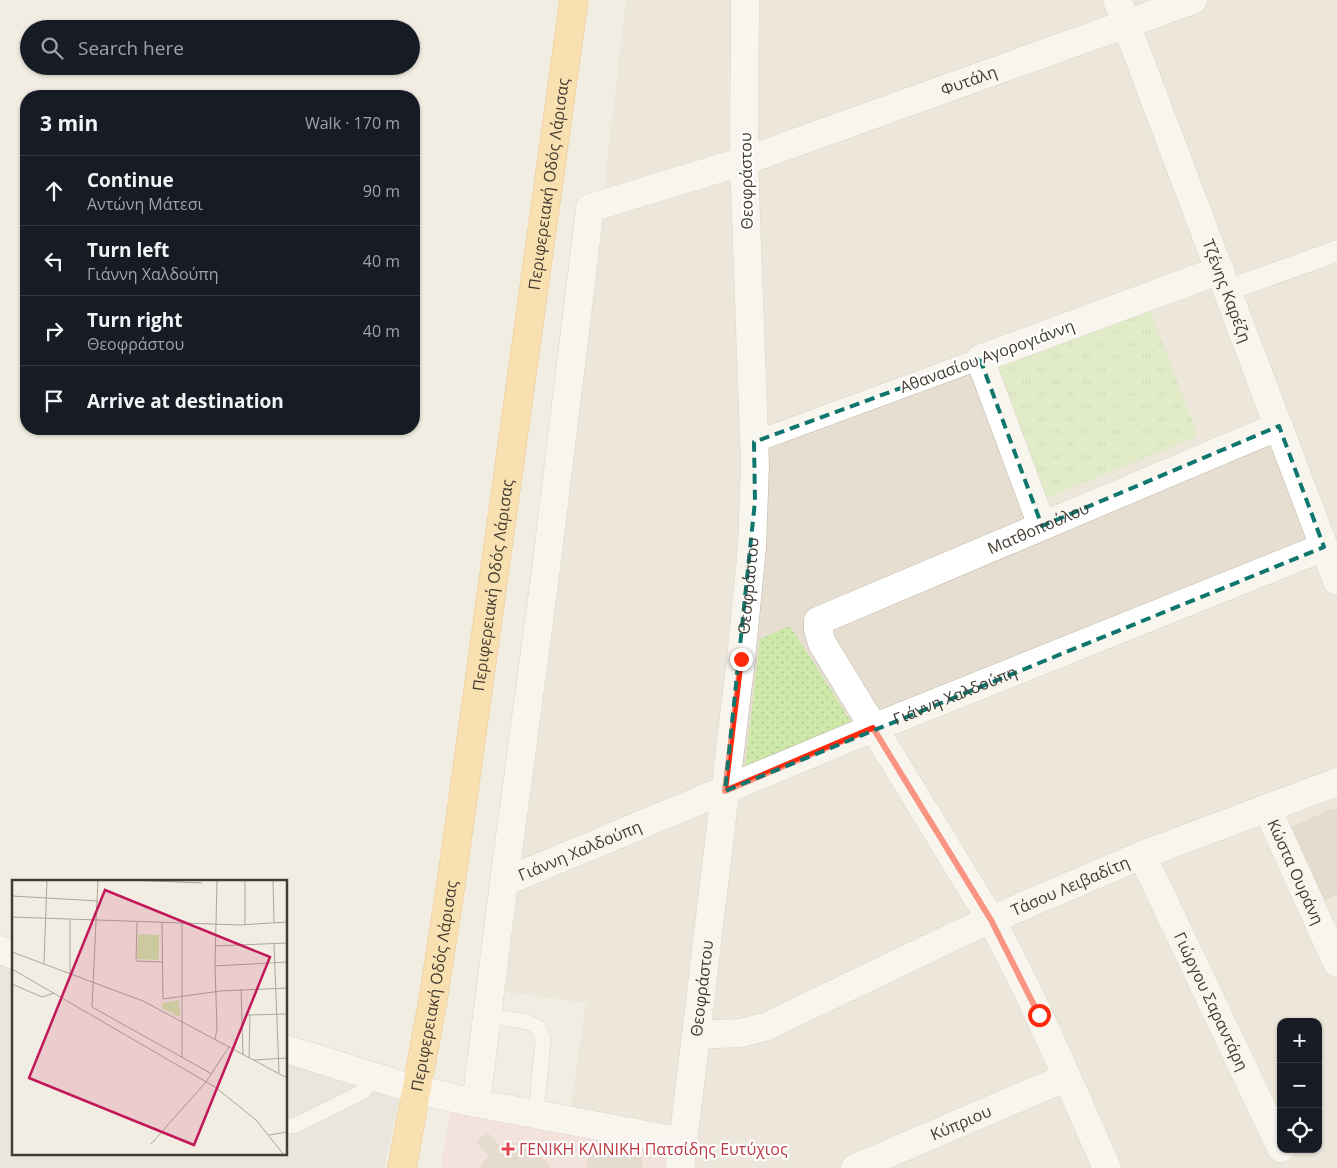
<!DOCTYPE html>
<html lang="en">
<head>
<meta charset="utf-8">
<style>
  :root { --surface:#171b24; --page:#20242c; --text:#f1f3f6; --muted:#9ea1a6; --line:#363941 }
  body { margin:0; font-family:"Open Sans",sans-serif; background:var(--page); color:var(--text) }
  .controls { position:absolute; right:15px; bottom:15px; display:grid; overflow:hidden; border-radius:10px; box-shadow:0 1px 4px #0004 }
  .controls button { width:45px; height:45px; display:grid; place-items:center; padding:0; border:0; border-bottom:1px solid var(--line); background:var(--surface); color:var(--text); font:25px sans-serif }
  .stop { position:absolute; width:15px; height:15px; margin:-11px; border:4px solid #ff290c; border-radius:50%; background:#fff }
  .stop.end { background:#ff290c; border-color:#fff; box-shadow:0 1px 5px #0008 }
  .list { margin:0; padding:0; list-style:none }
  h2 { display:flex; justify-content:space-between; align-items:center; height:65px; margin:0; padding:0 20px; font-size:21px }
  h2 small { font-size:16px; font-weight:400; color:var(--muted) }
  .list li { display:grid; grid-template-columns:32px 1fr auto; gap:15px; align-items:center; box-sizing:border-box; height:70px; padding:0 20px; border-top:1px solid var(--line) }
  .list b { display:block; font-size:19px; white-space:nowrap }
  .list p { margin:0; font-size:16px; white-space:nowrap; color:var(--muted) }
  .list em { font-size:16px; font-style:normal; color:var(--muted) }
  .icon { flex:none; width:28px; height:28px; fill:none; stroke:currentColor; stroke-width:2; stroke-linecap:round; stroke-linejoin:round }
  .map { position:relative; flex:none; width:1337px; height:1168px; overflow:hidden }
  .search { position:absolute; background:var(--surface); box-shadow:0 1px 4px #0004; left:20px; top:20px; width:400px; height:55px; display:flex; align-items:center; gap:12px; box-sizing:border-box; padding:0 18px; border-radius:28px; color:var(--muted); font-size:19px }
  .panel { position:absolute; background:var(--surface); box-shadow:0 1px 4px #0004; left:20px; top:90px; width:400px; height:345px; border-radius:20px }
  .map>svg:first-child { display:block }
  .residential { fill:#e6ded0; fill-rule:evenodd }
  .industrial { fill:#e3ded7 }
  .medical { fill:#f4d7d4 }
  .grass { fill:url(#grass-dots) }
  .park { fill:url(#park-tufts) }
  .building { fill:#d3c8b7; stroke:#cfbfaa }
  .lines { fill:none; stroke-linecap:round; stroke-linejoin:round }
  .service-casing { stroke:#c0b7a7; stroke-width:16 }
  .pedestrian-casing { stroke:#c0b7a7; stroke-width:22 }
  .minor-casing { stroke:#c0b7a7; stroke-width:29 }
  .tertiary-casing { stroke:#c0b7a7; stroke-width:29 }
  .trunk-casing { stroke:#e39a2b; stroke-width:29 }
  .service { stroke:#fff; stroke-width:15 }
  .pedestrian { stroke:#fff; stroke-width:21 }
  .minor { stroke:#fff; stroke-width:28 }
  .tertiary { stroke:#fff; stroke-width:28 }
  .trunk { stroke:#ffd077; stroke-width:28 }
  .route { stroke:#ff290c; stroke-width:6 }
  .marked { fill:none; stroke:#0f766e; stroke-width:4; stroke-dasharray:10 6; stroke-linejoin:round }
  .health-dot { fill:#e0444e; stroke:#fff; stroke-width:2 }
  .labels { text-anchor:middle; dominant-baseline:central; stroke-width:4.5; stroke-linejoin:round; paint-order:stroke }
  .street-label { font-size:16px; fill:#433c32; stroke:#fff }
  .health-label { font-size:16px; fill:#be3a42; stroke:#fff; text-anchor:start }
  .inset-road { fill:none; stroke:#aca69c; stroke-width:1 }
  .view { fill:#c2185b; fill-opacity:0.15; stroke:#c2185b; stroke-width:2.5 }
  .inset-edge { fill:none; stroke:#433c32; stroke-width:2.5 }
</style>
</head>
<body>
<div class="map">
<svg width="1337" height="1168" viewBox="0 0 1337 1168">
  <defs>
    <pattern id="grass-dots" width="8" height="8" patternUnits="userSpaceOnUse" patternTransform="scale(1.25)"><rect width="8" height="8" fill="#cde8a8"/><path d="M2 2h.1M6 6h.1" fill="none" stroke="#b1c891" stroke-width="1.8" stroke-linecap="round"/></pattern>
    <pattern id="park-tufts" width="24" height="20" patternUnits="userSpaceOnUse" patternTransform="scale(1.25)"><rect width="24" height="20" fill="#cde8a8"/><path d="M3 7l-1-3M5 7V3M7 7l1-3M15 17l-1-3M17 17v-4M19 17l1-3" fill="none" stroke="#b1c891"/></pattern>
  </defs>
  <rect width="100%" height="100%" fill="#f2ede2"/>
  <path class="residential" d="M626,0H1337V1168H696L699,1130L570,1111L586,1003L501,991L546,682ZM1281,1022H1318V1149H1281Z"/>
  <path class="industrial" d="M0,957L14,961V1154H286V1055L400,1095L384,1168H0Z"/>
  <path class="medical" d="M451,1109L673,1147L670,1168H441Z"/>
  <path class="grass" d="M790,626L852,723L745,769L760,639Z"/>
  <path class="park" d="M1149,308L1198,436L1042,500L992,365Z"/>
  <g class="building">
    <path d="M1334,809L1337,815V894L1323,900L1292,827Z"/>
    <path d="M487,1133L499,1146L518,1143L530,1146L536,1151L550,1168H481L489,1155L477,1142Z"/>
    <path d="M590,1151L642,1158L641,1168H587Z"/>
  </g>
  <g class="lines">
    <g class="service-casing">
      <g id="service">
        <path d="M487,1015L527,1022L538,1027L543,1040L536,1115"/>
        <path d="M286,1127L296,1125L363,1092L373,1076"/>
      </g>
    </g>
    <g class="pedestrian-casing">
      <g id="pedestrian">
        <path d="M1228,290L1337,251"/>
        <path d="M754,442L980,359"/>
      </g>
    </g>
    <g class="minor-casing">
      <g id="minor">
        <path id="s1" d="M1117,0L1337,581"/>
        <path d="M1042,526L980,359L1220,270"/>
        <path id="s2" d="M1267,808L1337,963"/>
        <path id="s3" d="M1142,855L1281,1148"/>
        <path id="s4" d="M504,882L873,728L1324,547"/>
        <path d="M0,950L14,955"/>
        <path id="s5" d="M697,1035L740,1033L765,1027L965,931L1142,855L1337,782"/>
        <path d="M286,1049L417,1090L476,1103L683,1142"/>
        <path id="s6" d="M476,1103L504,882L546,569L590,208L744,161L1193,0"/>
        <path id="s7" d="M855,1168L1067,1077"/>
        <path id="s8" d="M1107,1168C1070,1085 1035,1000 991,920L822,643L818,629V621L1279,426"/>
      </g>
    </g>
    <g class="tertiary-casing">
      <g id="tertiary">
        <path id="s9" d="M680,1168L741,659L752,547L755,465L744,161L745,0"/>
      </g>
    </g>
    <g class="trunk-casing">
      <g id="trunk">
        <path id="s10" d="M402,1168L433,1000L451,884L574,0"/>
      </g>
    </g>
    <use href="#service" class="service"/>
    <use href="#pedestrian" class="pedestrian"/>
    <use href="#minor" class="minor"/>
    <use href="#tertiary" class="tertiary"/>
    <use href="#trunk" class="trunk"/>
  </g>
  <g class="lines">
    <path class="route" d="M741,659L725,791L873,728L991,920L1039,1015"/>
  </g>
  <path d="M0 0H1337V1168H0ZM980,359L1042,526L1279,426L1324,547L725,791L755,501L754,442Z" fill="#f2ede2" fill-opacity=".55" fill-rule="evenodd"/>
  <path class="marked" d="M980,359L1042,526L1279,426L1324,547L725,791L755,501L754,442Z"/>
  <path class="health-dot" d="M505.5 1141.5h5v5h5v5h-5v5h-5v-5h-5v-5h5z"/>
  <g class="labels">
    <g class="street-label">
      <text stroke="none"><textPath href="#s6" startOffset="1302">Φυτάλη</textPath></text>
      <text transform="translate(746 181) rotate(-91)">Θεοφράστου</text>
      <text stroke="none"><textPath href="#s10" startOffset="995">Περιφερειακή Οδός Λάρισας</textPath></text>
      <text stroke="none"><textPath href="#s1" startOffset="311">Τζένης Καρέζη</textPath></text>
      <text transform="translate(987 356) rotate(-20)">Αθανασίου Αγορογιάννη</text>
      <text stroke="none"><textPath href="#s8" startOffset="860">Ματθοπούλου</textPath></text>
      <text stroke="none"><textPath href="#s10" startOffset="590">Περιφερειακή Οδός Λάρισας</textPath></text>
      <text stroke="none"><textPath href="#s9" startOffset="586">Θεοφράστου</textPath></text>
      <text stroke="none"><textPath href="#s4" startOffset="488">Γιάννη Χαλδούπη</textPath></text>
      <text stroke="none"><textPath href="#s4" startOffset="82">Γιάννη Χαλδούπη</textPath></text>
      <text stroke="none"><textPath href="#s2" startOffset="70">Κώστα Ουράνη</textPath></text>
      <text stroke="none"><textPath href="#s5" startOffset="405">Τάσου Λειβαδίτη</textPath></text>
      <text stroke="none"><textPath href="#s10" startOffset="185">Περιφερειακή Οδός Λάρισας</textPath></text>
      <text stroke="none"><textPath href="#s9" startOffset="181">Θεοφράστου</textPath></text>
      <text stroke="none"><textPath href="#s3" startOffset="162">Γιώργου Σαραντάρη</textPath></text>
      <text stroke="none"><textPath href="#s7" startOffset="115">Κύπριου</textPath></text>
    </g>
    <g class="health-label">
      <text x="519" y="1149">ΓΕΝΙΚΗ ΚΛΙΝΙΚΗ Πατσίδης Ευτύχιος</text>
    </g>
  </g>
  <g transform="translate(12 880)">
    <rect width="275" height="275" fill="#f2ede2"/>
    <path d="M167,120L168,137L150,128V123Z" fill="#cde8a8"/>
    <path d="M126,54L147,55V80L125,79Z" fill="#cde8a8"/>
    <path class="inset-road" d="M86,0L80,127L200,194M119,0L190,3M261,0L262,42M0,16L86,21M0,37L228,45L275,42M125,42L124,81L151,82M150,43L151,119L208,111L275,108M170,43V178M233,45V0M262,64L267,193M203,66L275,63M0,72L131,121L275,198M32,83L35,0M203,86L275,82M0,89L203,207L244,240L272,275M58,93V40M0,104L30,117L42,113M229,109L231,175M236,135L275,134M203,159L205,149L203,86L205,0M237,178L238,134M242,180L275,178M257,255L275,252M139,264L194,202L217,167"/>
    <path class="view" d="M93,10L258,77L182,265L17,198Z"/>
    <rect width="275" height="275" class="inset-edge"/>
  </g>
</svg>
<div class="controls">
<button>+</button>
<button>−</button>
<button><svg class="icon" aria-label="locate" viewBox="0 0 24 24"><circle cx="12" cy="12" r="6"/><path d="M12 2v4M12 18v4M2 12h4M18 12h4"/></svg></button>
</div>
<div class="stop" style="left:1039px;top:1015px"></div>
<div class="stop end" style="left:741px;top:659px"></div>
<div class="search"><svg class="icon" aria-label="search" viewBox="0 0 24 24"><circle cx="10" cy="10" r="6"/><path d="M15 15l6 6"/></svg>Search here</div>
<section class="panel">
<h2>3 min<small>Walk · 170 m</small></h2>
<ul class="list">
<li><svg class="icon" aria-label="ahead" viewBox="0 0 24 24"><path d="M12 20V5M6 11l6-6 6 6"/></svg><div><b>Continue</b><p>Αντώνη Μάτεσι</p></div><em>90 m</em></li>
<li><svg class="icon" aria-label="left" viewBox="0 0 24 24"><path d="M17 20v-9H6M10 6l-5 5 5 5"/></svg><div><b>Turn left</b><p>Γιάννη Χαλδούπη</p></div><em>40 m</em></li>
<li><svg class="icon" aria-label="right" viewBox="0 0 24 24"><path d="M7 20v-9h11M14 6l5 5-5 5"/></svg><div><b>Turn right</b><p>Θεοφράστου</p></div><em>40 m</em></li>
<li><svg class="icon" aria-label="arrive" viewBox="0 0 24 24"><path d="M6 21V4h12l-3 4 3 4H6"/></svg><div><b>Arrive at destination</b></div></li>
</ul>
</section>
</div>
</body>
</html>
